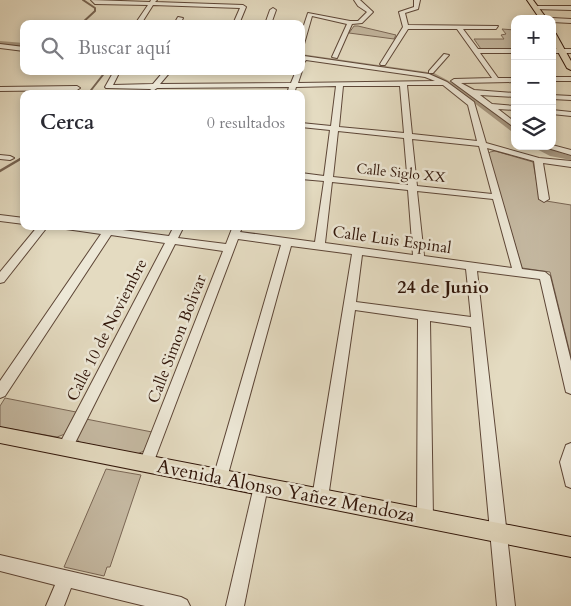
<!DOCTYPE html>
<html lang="es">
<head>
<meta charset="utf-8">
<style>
  :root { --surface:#fff; --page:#f2f2f3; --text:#2b2b33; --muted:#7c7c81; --line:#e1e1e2 }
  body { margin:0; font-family:Cardo,serif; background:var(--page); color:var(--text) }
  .controls { position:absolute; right:15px; top:15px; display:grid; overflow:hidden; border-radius:10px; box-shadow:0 2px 8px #0003 }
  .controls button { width:45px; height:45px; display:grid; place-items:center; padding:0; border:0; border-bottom:1px solid var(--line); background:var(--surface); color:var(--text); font:25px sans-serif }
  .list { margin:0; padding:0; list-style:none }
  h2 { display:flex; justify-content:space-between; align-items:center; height:65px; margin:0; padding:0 20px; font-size:21px }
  h2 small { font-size:16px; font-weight:400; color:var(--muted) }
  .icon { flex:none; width:28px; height:28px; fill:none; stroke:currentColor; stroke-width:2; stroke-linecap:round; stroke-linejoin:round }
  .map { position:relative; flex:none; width:571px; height:606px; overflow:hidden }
  .search { position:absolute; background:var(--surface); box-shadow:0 2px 8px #0003; left:20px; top:20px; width:285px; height:55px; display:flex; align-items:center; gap:12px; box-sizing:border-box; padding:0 18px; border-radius:10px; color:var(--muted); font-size:19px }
  .panel { position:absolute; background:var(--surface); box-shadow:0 2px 8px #0003; left:20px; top:90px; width:285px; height:140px; border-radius:10px }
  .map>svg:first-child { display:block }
  .green { fill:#c5b9a2; stroke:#7a6756 }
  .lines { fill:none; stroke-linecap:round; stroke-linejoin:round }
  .stream-far1 { stroke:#776452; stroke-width:2 }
  .stream { stroke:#776452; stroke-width:2.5 }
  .canal { fill:#a79882; fill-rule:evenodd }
  .minor-casing { stroke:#5d4637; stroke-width:2 }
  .major-casing { stroke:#301509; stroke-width:2 }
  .minor { fill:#ede8d7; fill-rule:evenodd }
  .major { fill:#e4dbc1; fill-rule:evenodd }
  .labels { text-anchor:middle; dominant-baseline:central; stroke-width:5; stroke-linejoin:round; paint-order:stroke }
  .far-street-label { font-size:14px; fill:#301509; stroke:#ede8d7 }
  .street-label { font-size:16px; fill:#301509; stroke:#ede8d7 }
  .neighbourhood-label { font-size:18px; font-weight:bold; fill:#301509; stroke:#ede8d7 }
  .near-street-label { font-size:19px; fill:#301509; stroke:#ede8d7 }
</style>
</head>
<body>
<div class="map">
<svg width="571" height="606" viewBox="0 0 571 606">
  <rect width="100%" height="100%" fill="#e4dbc1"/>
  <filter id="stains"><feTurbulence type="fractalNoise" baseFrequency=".004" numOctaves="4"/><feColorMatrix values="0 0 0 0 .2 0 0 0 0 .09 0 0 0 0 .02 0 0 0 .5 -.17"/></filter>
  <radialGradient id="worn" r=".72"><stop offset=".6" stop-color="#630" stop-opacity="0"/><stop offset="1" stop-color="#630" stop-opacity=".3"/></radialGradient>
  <g class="green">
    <path d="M354,26H358L396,35L394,39L349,33Z"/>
    <path d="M502,29L515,30V50L481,49L474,39H504L501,35L506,34Z"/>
    <path d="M495,151L533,162L540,200L571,205V357L550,272L522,268L488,154L490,152Z"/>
    <path d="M5,398L76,412L65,434L57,437L0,427V406Z"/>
    <path d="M86,419L152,432L144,451L137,454L79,442L76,437Z"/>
    <path d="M106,469L141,475L110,567H107L104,576L64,567Z"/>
  </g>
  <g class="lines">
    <g class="stream-far1">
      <path d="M81,24L95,11V8L83,0"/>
      <path d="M88,94L106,71"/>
      <path d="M20,159L24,157"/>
    </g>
    <path class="stream" d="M0,171L22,158"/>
    <g class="canal">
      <path d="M0,41L24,43V47L0,45Z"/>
      <path d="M301,54L434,73L460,87L515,128V134L456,89L430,76L301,58Z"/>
      <path d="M531,146C545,146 557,152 571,156V160L550,156Z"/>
    </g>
    <g class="minor-casing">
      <g id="minor">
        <path d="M91,0L150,2L151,0H157L155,2L243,5L246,7L239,24H233L240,8L153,5L141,24H135L148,5L95,4Z"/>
        <path d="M354,0H360L373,12L362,23L352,24L337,58L332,57L347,24L312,16L304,44L301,46V34L308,13L350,21H358L367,12L358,6Z"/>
        <path d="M414,0H420L418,9L405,13L408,25L498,26L496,29H463L478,49H515V53H480L498,78H515V82L461,83L474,90L515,93V97L480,95L492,104L515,106V110L498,109L515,122V128L451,81L454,79L492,78L457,29H408L385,65H381L380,64L403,27L399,12L414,7Z"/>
        <path d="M536,6H571V10L534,9Z"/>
        <path d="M273,8L276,10L271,24H265L270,10Z"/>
        <path d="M178,17L183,18L180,24H174Z"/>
        <path d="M552,18L571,19V23L552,22V19H550Z"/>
        <path d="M0,44L24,47V51L0,48Z"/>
        <rect x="552" y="49" width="19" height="4"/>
        <path d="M444,54L449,55L433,73H429V71Z"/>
        <path d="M304,56L429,74L447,82L474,102L486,143L539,158L571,161V167L543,163L549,199L544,202L539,199L534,161L487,148L522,269L545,272L550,276L571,361V394L566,392L565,388L540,279L477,271L515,606H497L471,327L430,321L433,518L431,524L425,526L419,524L417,518L418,319L355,310L328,498L325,503L320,506L315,503L312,498L352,254L291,246L227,478L225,483L220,485L215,483L213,478L281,245L238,239L151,469L146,471L141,469L139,464L223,251L175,244L70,453L65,455L60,453L58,448L60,443L165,243L111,235L5,396L0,398V381L101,234L66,229L61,226L106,228L107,226H117L115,229L169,236L174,226H184L178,238L226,244L233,226H243L240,232L315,242L324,181L301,179V173L324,176L330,130L301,127V123L331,126L336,86L296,87L294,94H287L289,87L157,88L153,91L150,89L106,88L105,87L114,71H120L113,85L153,84L164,71H171L160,84L291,83L296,71H301V70L302,71L298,83L435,81L425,77L306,60L301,67V57ZM407,85H443L468,105L477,141L412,134ZM343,86H400L404,133L339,127ZM338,131L404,138L408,185L333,177ZM412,139L479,146L492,194L417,186ZM332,182L408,190L413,255L325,243ZM417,191L493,199L512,268L424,256ZM362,255L466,269L471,317L356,302Z"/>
        <rect x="552" y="77" width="19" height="4"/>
        <path d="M0,87L77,86L80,88L77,90L0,91Z"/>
        <path d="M552,95L571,96V100L552,99Z"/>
        <path d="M552,110L571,112V116L552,114Z"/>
        <path d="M552,145L571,150V155L541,146Z"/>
        <path d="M0,155L10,156L14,158L10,160L0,159Z"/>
        <path d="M0,215L24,218V224L0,221Z"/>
        <path d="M38,226H48L4,282L0,283V272Z"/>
        <path d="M571,443V488L566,486L560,462L566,445Z"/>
        <path d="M261,479L266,481L268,486L244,606H226L254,486L256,481Z"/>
        <path d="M0,555L181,597L187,600L190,606H145L71,588L64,606H46L55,585L0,571Z"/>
      </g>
    </g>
    <g class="major-casing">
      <g id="major">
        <path d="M527,0H533L547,19H540Z"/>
        <path d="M552,32L556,34L571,61V70L567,68L552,41Z"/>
        <path d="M0,427L571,537V557L0,443Z"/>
      </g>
    </g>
    <use href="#minor" class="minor"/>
    <use href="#major" class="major"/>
  </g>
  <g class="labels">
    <g class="far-street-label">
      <text transform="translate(401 173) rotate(6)">Calle Siglo XX</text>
    </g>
    <g class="street-label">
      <text transform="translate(392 240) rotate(8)">Calle Luis Espinal</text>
      <text transform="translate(107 330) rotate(-63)">Calle 10 de Noviembre</text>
      <text transform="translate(177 339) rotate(-69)">Calle Simon Bolivar</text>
    </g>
    <g class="neighbourhood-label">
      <text x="443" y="287">24 de Junio</text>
    </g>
    <g class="near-street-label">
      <text transform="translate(286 491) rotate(11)">Avenida Alonso Yañez Mendoza</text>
    </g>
  </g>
  <rect width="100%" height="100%" filter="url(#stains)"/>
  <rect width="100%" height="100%" fill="url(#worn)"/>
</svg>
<div class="controls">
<button>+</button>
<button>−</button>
<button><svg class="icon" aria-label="layers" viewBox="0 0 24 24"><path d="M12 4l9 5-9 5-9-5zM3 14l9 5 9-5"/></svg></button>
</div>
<div class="search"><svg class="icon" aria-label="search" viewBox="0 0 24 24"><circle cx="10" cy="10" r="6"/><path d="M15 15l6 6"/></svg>Buscar aquí</div>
<section class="panel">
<h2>Cerca<small>0 resultados</small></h2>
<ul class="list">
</ul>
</section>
</div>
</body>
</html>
